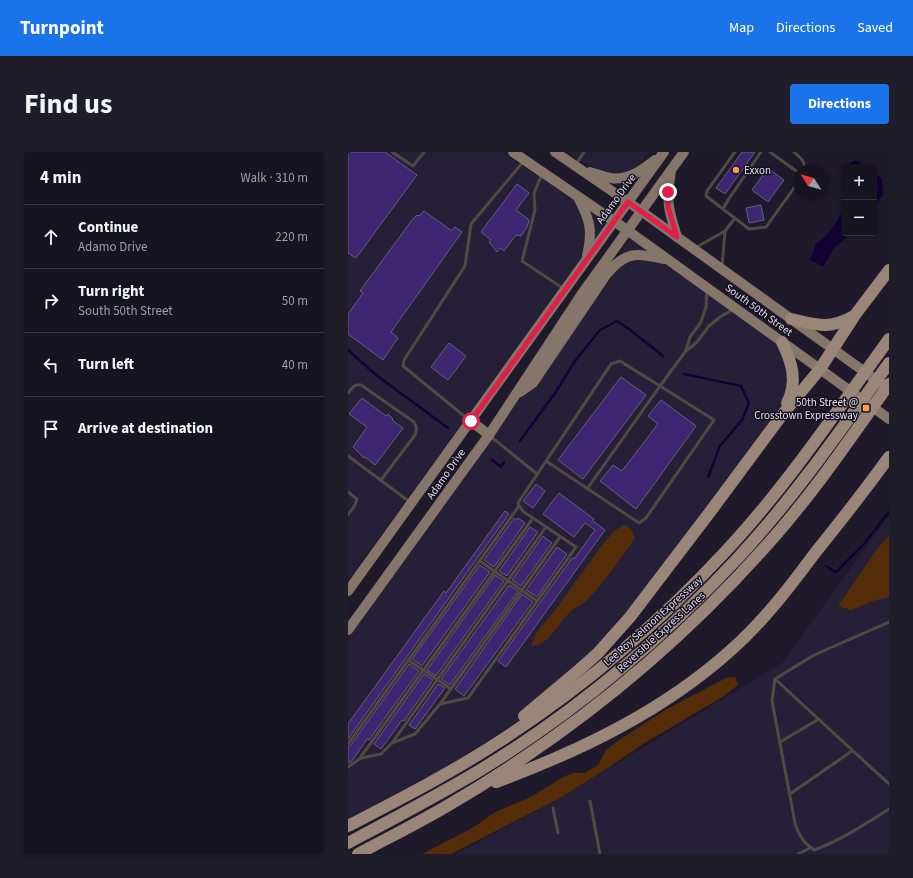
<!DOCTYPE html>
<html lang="en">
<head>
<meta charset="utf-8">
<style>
  :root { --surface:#161420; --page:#1f1d29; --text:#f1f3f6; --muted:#9e9ea5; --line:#35333e; --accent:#1a73e8 }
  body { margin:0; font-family:"Source Sans 3",sans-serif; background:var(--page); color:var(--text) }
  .controls { position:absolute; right:12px; top:12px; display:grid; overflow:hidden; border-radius:4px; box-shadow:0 2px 6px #0003 }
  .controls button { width:36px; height:36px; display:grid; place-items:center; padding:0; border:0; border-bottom:1px solid var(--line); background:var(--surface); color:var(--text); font:20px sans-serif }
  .compass { position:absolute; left:445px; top:12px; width:36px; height:36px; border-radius:50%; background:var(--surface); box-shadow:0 2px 6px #0003; rotate:306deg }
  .stop { position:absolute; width:12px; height:12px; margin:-9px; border:3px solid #e11d48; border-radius:50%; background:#fff }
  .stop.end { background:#e11d48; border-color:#fff; box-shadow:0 1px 4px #0008 }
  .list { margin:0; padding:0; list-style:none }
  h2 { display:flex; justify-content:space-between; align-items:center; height:52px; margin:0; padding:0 16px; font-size:17px }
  h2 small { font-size:13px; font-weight:400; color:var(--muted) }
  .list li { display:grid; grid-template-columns:26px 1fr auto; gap:12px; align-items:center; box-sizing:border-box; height:64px; padding:0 16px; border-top:1px solid var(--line) }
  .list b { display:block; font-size:15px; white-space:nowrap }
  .list p { margin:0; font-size:13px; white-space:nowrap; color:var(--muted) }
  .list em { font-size:13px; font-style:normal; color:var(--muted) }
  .icon { flex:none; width:22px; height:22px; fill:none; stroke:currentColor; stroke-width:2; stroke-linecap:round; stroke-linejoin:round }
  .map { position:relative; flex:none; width:541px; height:702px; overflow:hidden; border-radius:4px }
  header { display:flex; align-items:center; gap:24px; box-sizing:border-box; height:56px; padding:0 20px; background:var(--accent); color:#fff }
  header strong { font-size:19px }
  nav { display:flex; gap:22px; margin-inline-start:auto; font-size:14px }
  .intro { display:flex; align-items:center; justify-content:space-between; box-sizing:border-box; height:96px; padding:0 24px }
  h1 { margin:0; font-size:28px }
  .button { padding:10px 18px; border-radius:4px; background:var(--accent); color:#fff; font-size:14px; font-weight:700 }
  main { display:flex; gap:24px; padding:0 24px }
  aside { flex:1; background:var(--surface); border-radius:4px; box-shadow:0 2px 6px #0003 }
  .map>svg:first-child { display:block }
  .built { fill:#252037 }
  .green { fill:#542c08 }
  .water { fill:#140034 }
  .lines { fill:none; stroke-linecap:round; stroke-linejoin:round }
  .stream { stroke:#140034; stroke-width:2.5 }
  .building { fill:#3e2673; stroke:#646075 }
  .lane { stroke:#514944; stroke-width:3 }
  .primary { stroke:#867569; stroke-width:10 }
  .highway { stroke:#9a8678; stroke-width:12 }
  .route { stroke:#e11d48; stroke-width:5 }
  .poi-dot { fill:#fc9d53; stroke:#151121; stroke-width:1.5 }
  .labels { text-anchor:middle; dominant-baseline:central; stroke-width:3; stroke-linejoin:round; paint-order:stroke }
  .poi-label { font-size:11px; fill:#e2e0ec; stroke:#151121; text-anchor:start }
  .street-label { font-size:11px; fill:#e2e0ec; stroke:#151121 }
</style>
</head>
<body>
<header>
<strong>Turnpoint</strong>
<nav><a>Map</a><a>Directions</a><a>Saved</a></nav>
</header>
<div class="intro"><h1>Find us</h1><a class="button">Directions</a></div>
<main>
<aside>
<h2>4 min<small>Walk · 310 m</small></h2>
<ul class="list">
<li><svg class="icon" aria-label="ahead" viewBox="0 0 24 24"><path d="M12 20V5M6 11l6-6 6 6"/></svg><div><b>Continue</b><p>Adamo Drive</p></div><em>220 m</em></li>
<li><svg class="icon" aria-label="right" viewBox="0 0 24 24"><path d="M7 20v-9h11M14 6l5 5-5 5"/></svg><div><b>Turn right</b><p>South 50th Street</p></div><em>50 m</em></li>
<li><svg class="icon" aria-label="left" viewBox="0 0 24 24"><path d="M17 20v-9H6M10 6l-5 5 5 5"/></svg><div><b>Turn left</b></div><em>40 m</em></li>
<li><svg class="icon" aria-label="arrive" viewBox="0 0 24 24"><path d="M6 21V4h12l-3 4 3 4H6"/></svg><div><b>Arrive at destination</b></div></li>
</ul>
</aside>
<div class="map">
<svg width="541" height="702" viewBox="0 0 541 702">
  <rect width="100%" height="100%" fill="#1e1a2b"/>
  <g class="built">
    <path d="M0,0H153L208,36L267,67L146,227L0,428Z"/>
    <path d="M220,0H301L290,14L283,20L275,23L256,21L235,10Z"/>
    <path d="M286,83L428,180L443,217L434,252L306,426L261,481L220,525L178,563L97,616L0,670V477Z"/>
    <path d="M541,364V702H107L207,649L434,511Z"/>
  </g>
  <g class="green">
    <path d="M276,373L283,377L287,386C272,406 258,429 240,447C235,453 227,455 222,460C210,471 202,493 183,494L190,478L208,457L252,396L266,379Z"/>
    <path d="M541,384V445L525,449L503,458L490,454L529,397Z"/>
    <path d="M388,525L390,533L376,544L295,592L257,618L212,646L103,702H74L126,675L147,660L183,645L215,625L225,621H237L250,613L258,598L271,588L319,557L378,526Z"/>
  </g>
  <g class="water">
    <path d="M508,8L518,15H499L498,13Z"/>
    <path d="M526,20L534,27L535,43L526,55Z"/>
    <path d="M496,54V81H500L497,87L487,95L475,115L461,107L464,103L467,93L479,83L489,69Z"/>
  </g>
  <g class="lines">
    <g class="stream">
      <path d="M0,198L28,223L100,276"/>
      <path d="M336,222L393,234L401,251L394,268L372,294L360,325"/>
      <path d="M172,289L207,241L227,209L252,178L269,169L281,177L315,204"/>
      <path d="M144,308L153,315L156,310"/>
      <path d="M478,414L488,420L516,392L541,360"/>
    </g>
  </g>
  <g class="building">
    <path d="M0,0H37L69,23L8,106L0,101Z"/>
    <path d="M394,0H407L377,42L368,36Z"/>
    <path d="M420,16L436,28L420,50L404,38Z"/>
    <path d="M169,32L181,41L168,58L180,67L181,69L179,75L173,84L168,83L156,99L152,96L149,100L141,90L143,88L133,80Z"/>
    <path d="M413,53L416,68L401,71L398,56Z"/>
    <path d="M76,59L104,79L107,75L114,80L43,180L50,186L35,208L0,182V162L15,141L12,139L64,68L69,63L71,64Z"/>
    <path d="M101,191L118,204L100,228L83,215Z"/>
    <path d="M273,225L298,243L235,327L210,308Z"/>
    <path d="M14,246L38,264L40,262L45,267L44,268L55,276L27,313L17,305L16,306L5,295L19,275L1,262Z"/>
    <path d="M313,248L348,274L288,357L252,329L265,313L274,319L310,272L300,264Z"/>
    <path d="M188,332L197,339L185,356L175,349Z"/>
    <path d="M211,341L246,367L245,369L257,378L158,515L150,509L224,406L226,407L247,378L237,371L226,385L195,362Z"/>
    <path d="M157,359L161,362L0,587V572L96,439L98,441Z"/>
    <path d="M166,366L169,368L170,366L177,371L146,415L136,408Z"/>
    <path d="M182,375L190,380L159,424L151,419Z"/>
    <path d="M195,384L204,391L173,434L164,428Z"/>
    <path d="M209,395L219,402L189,445L178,438Z"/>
    <path d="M132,413L142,420L74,514L64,507Z"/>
    <path d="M147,423L156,429L88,524L79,518Z"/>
    <path d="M161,433L170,439L102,533L93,527Z"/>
    <path d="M174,442L185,450L116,544L107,537Z"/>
    <path d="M61,512L71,519L21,588L19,587L4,609L0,611V595L2,594Z"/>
    <path d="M76,522L85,528L56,569L54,568L33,597L26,592Z"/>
    <path d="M90,532L97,536L67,577L61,573Z"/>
  </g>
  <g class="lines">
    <g class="lane">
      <path d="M44,0L65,14L76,0"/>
      <path d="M387,0L359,39L358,44L401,77L418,75L451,29"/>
      <path d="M422,0L451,21"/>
      <path d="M446,0C452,5 458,10 456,18"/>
      <path d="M228,12L236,0"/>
      <path d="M194,22L186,41L187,58L174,109L216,137"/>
      <path d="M375,57L380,48L413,0"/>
      <path d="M347,96L377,79L387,66"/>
      <path d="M374,115L377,79"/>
      <path d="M338,198L342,185L353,170L358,155L359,139"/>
      <path d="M0,241C4,236 6,232 13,233L66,270C69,275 69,278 67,283L33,328"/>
      <path d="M121,268L55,214L56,208L117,114L123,72L175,10"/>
      <path d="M142,284L189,322"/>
      <path d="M0,304L62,350"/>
      <path d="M198,309L291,371L298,366L366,268L312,234L239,337"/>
      <path d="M0,340L9,347L7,353L0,363"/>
      <path d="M132,409L189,449"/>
      <path d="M541,470L466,503L427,527L424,549L447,671C451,684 455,690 466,698C492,689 517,672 541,657"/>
      <path d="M60,508L103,537"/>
      <path d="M427,527L541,632"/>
      <path d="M92,552L212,385"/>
      <path d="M432,590L471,567"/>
      <path d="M44,591L198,375"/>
      <path d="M0,592L171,354L170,351L263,212L272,209L312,234L337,200L349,190L361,174L372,165L386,157"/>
      <path d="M12,606L185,366"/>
      <path d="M0,615L13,606L33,602L44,591L67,582L92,552L120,546L228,395L176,360L171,354"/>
      <path d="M442,642L504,599"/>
      <path d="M242,649L252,702"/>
      <path d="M205,656L210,681"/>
      <path d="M450,702L462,696"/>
    </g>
    <g class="primary">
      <path d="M165,0L279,78L541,267"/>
      <path d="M207,0L293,59L535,233"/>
      <path d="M323,19C318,49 320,56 329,85"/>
      <path d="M242,20C249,22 256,25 263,26C280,29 294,18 307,8"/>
      <path d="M230,45C242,68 245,78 239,104"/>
      <path d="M172,240L185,231L258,123C277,99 287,101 316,107"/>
      <path d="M123,269L141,283"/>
      <path d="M0,439L316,0"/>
      <path d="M0,478L141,283L233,143L336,0"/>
    </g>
    <g class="highway">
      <path d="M443,167C470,173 480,178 506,164"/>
      <path d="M434,190C444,210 450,230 439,251"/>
      <path d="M176,564L232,517L250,501L282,465L365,356L434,263L472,217L507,163L541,118"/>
      <path d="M148,630C232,599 315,559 382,499C415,470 441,436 467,401C492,370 517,338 541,305"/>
      <path d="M0,674C52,647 103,621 152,589C234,536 310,472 376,401C438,335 488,260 541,187"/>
      <path d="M0,691C43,668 87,645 129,620C225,562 311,490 388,408C445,347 492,279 541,211"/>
      <path d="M10,702C40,686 70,671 99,654C219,584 327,497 419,393C464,343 502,287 541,232"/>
    </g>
  </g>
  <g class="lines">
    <path class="route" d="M123,269L280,50L329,85L320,55V40"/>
  </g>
  <g class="poi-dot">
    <circle cx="388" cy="18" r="4"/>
    <rect x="514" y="252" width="8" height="8" rx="2"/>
  </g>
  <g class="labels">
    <g class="poi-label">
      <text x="396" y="18">Exxon</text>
      <text x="510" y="250" text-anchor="end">50th Street @<tspan x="510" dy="13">Crosstown Expressway</tspan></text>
    </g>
    <g class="street-label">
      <text transform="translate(268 47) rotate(-54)">Adamo Drive</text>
      <text transform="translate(411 158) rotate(36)">South 50th Street</text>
      <text transform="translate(98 322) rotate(-55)">Adamo Drive</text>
      <text transform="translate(305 469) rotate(-42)">Lee Roy Selmon Expressway</text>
      <text transform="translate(313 480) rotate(-42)">Reversible Express Lanes</text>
    </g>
  </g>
</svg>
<div class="controls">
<button>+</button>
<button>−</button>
</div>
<svg class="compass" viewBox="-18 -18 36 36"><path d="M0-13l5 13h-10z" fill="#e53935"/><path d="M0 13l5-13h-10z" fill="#9e9ea5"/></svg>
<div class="stop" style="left:123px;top:269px"></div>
<div class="stop end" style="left:320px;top:40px"></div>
</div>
</main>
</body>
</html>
